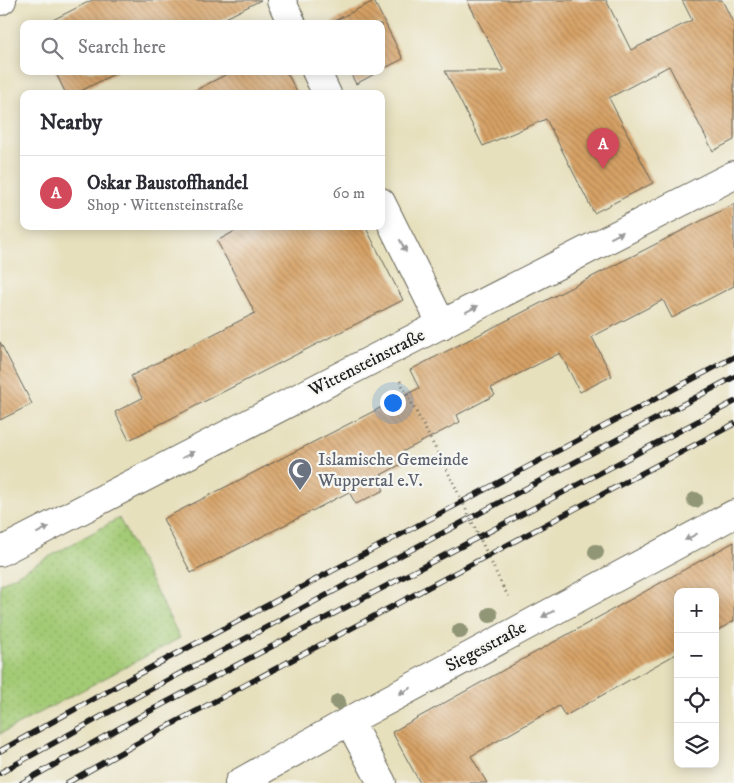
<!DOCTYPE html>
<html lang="en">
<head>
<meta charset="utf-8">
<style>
  :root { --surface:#fff; --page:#f7f7f7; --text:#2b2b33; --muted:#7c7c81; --line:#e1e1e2; --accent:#d1495b }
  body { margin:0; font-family:"IM FELL DW Pica",serif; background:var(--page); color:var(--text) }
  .controls { position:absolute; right:15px; bottom:15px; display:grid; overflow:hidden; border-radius:10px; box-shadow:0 2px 12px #0003 }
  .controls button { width:45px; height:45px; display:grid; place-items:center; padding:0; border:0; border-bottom:1px solid var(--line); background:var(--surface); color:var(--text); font:25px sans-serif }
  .you { position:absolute; left:392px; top:402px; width:18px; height:18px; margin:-12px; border:4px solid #fff; border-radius:50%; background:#1a73e8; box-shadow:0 0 0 8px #1a73e833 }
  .badge { display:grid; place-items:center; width:32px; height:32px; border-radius:50%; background:var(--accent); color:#fff; font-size:16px; font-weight:700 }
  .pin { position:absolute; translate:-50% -41px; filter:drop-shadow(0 1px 2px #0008) }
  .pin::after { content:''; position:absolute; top:26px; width:18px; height:15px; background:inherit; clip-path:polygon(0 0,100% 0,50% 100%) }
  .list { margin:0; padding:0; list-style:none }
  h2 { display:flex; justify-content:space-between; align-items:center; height:65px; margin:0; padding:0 20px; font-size:21px }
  h2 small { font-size:16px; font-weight:400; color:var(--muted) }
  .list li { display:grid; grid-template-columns:32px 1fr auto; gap:15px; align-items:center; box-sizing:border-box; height:75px; padding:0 20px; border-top:1px solid var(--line) }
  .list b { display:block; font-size:19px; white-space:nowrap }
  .list p { margin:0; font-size:16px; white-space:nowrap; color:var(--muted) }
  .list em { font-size:16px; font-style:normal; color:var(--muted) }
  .icon { flex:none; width:28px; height:28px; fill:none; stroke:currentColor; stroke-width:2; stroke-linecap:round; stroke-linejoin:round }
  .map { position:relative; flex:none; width:734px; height:783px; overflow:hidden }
  .search { position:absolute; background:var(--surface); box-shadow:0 2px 12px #0003; left:20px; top:20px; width:365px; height:55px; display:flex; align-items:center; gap:12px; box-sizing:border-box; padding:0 18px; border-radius:10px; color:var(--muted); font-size:19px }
  .panel { position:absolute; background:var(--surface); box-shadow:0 2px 12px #0003; left:20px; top:90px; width:365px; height:140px; border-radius:10px }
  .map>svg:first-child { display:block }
  .park { fill:url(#park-dots); stroke:#607348 }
  .building { fill:url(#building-back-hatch) }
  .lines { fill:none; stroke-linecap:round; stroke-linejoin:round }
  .minor-casing { stroke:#636154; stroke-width:30 }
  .major-casing { stroke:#636154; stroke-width:30 }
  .path { stroke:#636154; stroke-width:3; stroke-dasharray:1 4; stroke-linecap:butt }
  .minor { stroke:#fff; stroke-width:28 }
  .major { stroke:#fff; stroke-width:28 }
  .rail-casing { stroke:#1c1c1c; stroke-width:5.5 }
  .rail { stroke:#f6f6f2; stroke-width:4; stroke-dasharray:11; stroke-linecap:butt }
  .path-bridge { stroke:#636154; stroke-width:3; stroke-dasharray:1 4; stroke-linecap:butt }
  .tree { fill:#919676 }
  .oneway { fill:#999 }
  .labels { text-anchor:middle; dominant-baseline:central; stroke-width:4.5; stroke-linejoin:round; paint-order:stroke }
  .street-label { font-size:18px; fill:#1c1c1c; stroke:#f6f6f2 }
  .worship-label { font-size:18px; fill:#5b616d; stroke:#f6f6f2; text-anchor:start }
</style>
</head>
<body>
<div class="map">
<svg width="734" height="783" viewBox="0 0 734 783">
  <defs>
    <pattern id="park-dots" width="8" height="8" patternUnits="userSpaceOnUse" patternTransform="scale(1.25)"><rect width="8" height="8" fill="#a3ca74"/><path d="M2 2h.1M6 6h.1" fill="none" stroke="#8cad64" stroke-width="1.8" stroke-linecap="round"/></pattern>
    <pattern id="building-back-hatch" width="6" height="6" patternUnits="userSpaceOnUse" patternTransform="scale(1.25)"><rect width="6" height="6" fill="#d7a266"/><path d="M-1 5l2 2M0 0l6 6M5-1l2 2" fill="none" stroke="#ae8353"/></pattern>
  </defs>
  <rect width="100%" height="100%" fill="#f6f6f2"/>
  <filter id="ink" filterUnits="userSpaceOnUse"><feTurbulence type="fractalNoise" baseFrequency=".02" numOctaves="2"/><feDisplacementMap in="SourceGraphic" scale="10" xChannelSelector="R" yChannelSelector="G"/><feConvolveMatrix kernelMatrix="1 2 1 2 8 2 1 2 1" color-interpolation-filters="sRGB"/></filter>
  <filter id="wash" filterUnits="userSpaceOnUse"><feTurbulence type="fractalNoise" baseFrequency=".0096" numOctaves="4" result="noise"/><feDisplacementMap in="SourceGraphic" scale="20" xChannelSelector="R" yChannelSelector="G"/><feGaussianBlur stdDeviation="1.12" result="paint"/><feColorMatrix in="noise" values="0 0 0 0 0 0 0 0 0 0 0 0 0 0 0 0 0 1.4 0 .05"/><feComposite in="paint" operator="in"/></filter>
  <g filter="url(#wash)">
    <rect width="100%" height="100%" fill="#e7e0bd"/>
    <path class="park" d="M119,518L180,638L0,734V584Z"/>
    <g id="blocks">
      <g class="building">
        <path d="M92,0H261L214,24H45Z"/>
        <path d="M467,0H606L631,50L692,20L682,0H722L734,24V140L713,151L669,66L609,98L653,183L594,213L546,119L483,146L445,71H504Z"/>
        <path d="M374,1L403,59L381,70V24H328Z"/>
        <path d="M55,71H120L75,94H66Z"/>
        <path d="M233,71H286L298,94H188Z"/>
        <path d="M349,71H380L356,84Z"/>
        <path d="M734,204V286L672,318L663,300L592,337L612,376L580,392L560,353L491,388L495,395L457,415L460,422L402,452L407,461L377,477L384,490L356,504L349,492L191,573L163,519L419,388L410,370Z"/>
        <path d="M244,226H365L403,300L129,440L115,412L142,398L131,376L255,313L217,241Z"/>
        <path d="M0,342L32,404L0,420Z"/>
        <path d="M734,542V621L715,632V592H678V653L565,716L559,706L471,756L487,783H420L392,732Z"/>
      </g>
    </g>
  </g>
  <g filter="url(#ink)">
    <use href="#blocks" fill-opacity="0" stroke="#636154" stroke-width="1"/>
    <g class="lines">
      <g class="minor-casing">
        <g id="minor">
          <path d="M281,0L292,24"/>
          <path d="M316,71L327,94"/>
          <path d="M381,202L442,325"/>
          <path d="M0,552L387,352L734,175"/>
          <path d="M349,721L382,783"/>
          <path d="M239,783L349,721L734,514"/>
        </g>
      </g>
      <g class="major-casing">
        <path id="major" d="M0,1L2,0"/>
      </g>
      <g class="path">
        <path d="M400,381L453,482"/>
        <path d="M503,587L510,599"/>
      </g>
      <use href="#minor" class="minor"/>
      <use href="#major" class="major"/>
      <g class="rail-casing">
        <g id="rail">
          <path d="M0,751L131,678L734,357"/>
          <path d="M0,773L138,696L734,377"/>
          <path d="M22,783L148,712L734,402"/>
          <path d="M67,783L159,731L734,424"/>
        </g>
      </g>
      <use href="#rail" class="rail"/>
      <path class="path-bridge" d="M453,482L503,587"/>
    </g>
    <g class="tree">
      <circle cx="695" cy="500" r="8"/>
      <circle cx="596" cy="552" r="8"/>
      <circle cx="490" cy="615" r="8"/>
      <circle cx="460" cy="631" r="8"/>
      <circle cx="338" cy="702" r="8"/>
    </g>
    <defs><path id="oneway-solid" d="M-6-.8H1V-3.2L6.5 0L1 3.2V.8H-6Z" transform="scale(1.25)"/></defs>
    <g class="oneway">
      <use href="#oneway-solid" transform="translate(617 235) rotate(-27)"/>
      <use href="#oneway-solid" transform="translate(403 246) rotate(63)"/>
      <use href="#oneway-solid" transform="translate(472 309) rotate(-27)"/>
      <use href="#oneway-solid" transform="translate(188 455) rotate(-27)"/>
      <use href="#oneway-solid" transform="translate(43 530) rotate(-27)"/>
      <use href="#oneway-solid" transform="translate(691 537) rotate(152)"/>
      <use href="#oneway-solid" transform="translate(548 614) rotate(152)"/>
      <use href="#oneway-solid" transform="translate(405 691) rotate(152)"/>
    </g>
  </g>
  <defs>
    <g id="mosque-pin" transform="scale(1.25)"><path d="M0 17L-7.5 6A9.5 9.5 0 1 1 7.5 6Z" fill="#6b7280" stroke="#f6f6f2"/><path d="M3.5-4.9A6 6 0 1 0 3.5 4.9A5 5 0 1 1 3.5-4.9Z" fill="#fff"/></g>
  </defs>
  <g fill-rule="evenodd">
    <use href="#mosque-pin" x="300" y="470"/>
  </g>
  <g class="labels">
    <g class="street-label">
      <text transform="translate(367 363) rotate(-27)">Wittensteinstraße</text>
      <text transform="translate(486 647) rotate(-28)">Siegesstraße</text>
    </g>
    <g class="worship-label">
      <text x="318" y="460">Islamische Gemeinde<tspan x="318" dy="21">Wuppertal e.V.</tspan></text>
    </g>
  </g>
</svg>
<div class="controls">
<button>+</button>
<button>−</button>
<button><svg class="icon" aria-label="locate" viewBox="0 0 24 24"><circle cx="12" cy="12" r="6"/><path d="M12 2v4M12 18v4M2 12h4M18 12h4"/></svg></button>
<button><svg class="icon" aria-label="layers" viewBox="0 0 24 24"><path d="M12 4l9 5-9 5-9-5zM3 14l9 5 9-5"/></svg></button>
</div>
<div class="you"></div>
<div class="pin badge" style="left:603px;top:169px">A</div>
<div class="search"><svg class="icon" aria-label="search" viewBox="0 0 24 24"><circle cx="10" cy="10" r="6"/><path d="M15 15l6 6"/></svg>Search here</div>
<section class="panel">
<h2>Nearby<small></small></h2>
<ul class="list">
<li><span class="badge">A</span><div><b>Oskar Baustoffhandel</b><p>Shop · Wittensteinstraße</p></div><em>60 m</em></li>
</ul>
</section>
</div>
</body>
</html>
